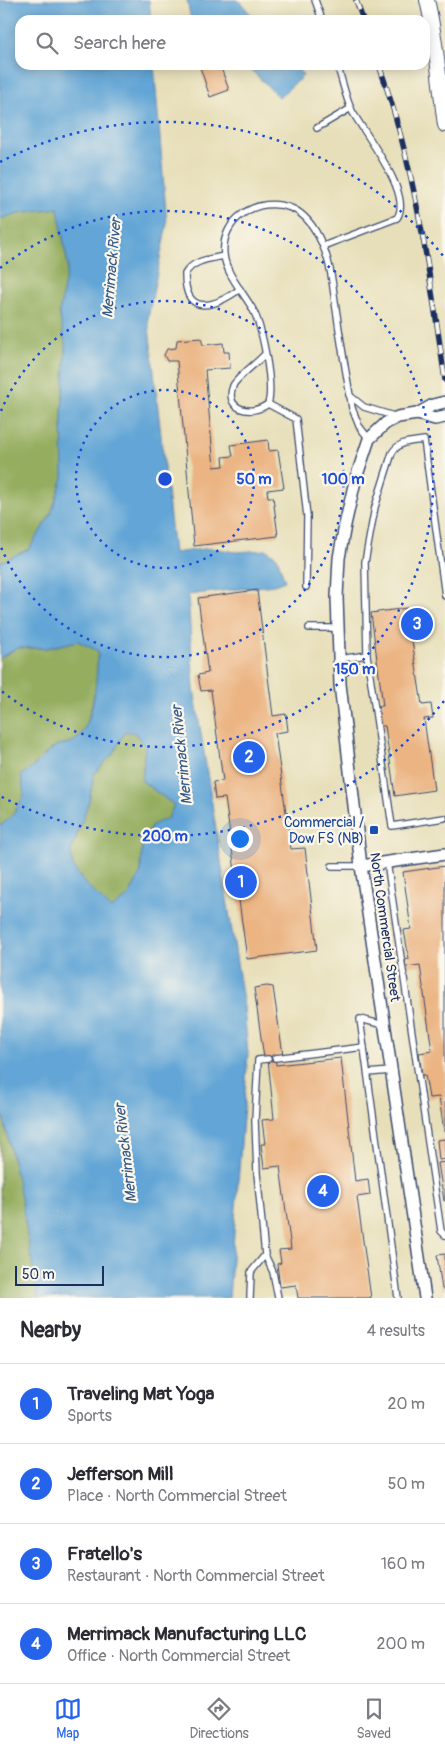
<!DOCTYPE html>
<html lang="en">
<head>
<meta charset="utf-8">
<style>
  :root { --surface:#fff; --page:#f2f2f3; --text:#2b2b33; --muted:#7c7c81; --line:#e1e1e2; --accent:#2563eb }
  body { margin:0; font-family:Pangolin,sans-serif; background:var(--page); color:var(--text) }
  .scale { position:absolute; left:15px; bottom:12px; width:89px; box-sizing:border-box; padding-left:5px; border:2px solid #1b2f5e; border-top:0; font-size:14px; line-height:18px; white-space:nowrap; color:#1b2f5e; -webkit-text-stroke:4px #fbf7ec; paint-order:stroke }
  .you { position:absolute; left:239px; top:838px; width:18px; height:18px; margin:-12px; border:4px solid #fff; border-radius:50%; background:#1a73e8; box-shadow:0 0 0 8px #1a73e833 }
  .badge { display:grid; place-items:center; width:32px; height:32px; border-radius:50%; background:var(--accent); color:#fff; font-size:16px; font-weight:700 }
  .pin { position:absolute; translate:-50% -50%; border:2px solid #fff; box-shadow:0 1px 5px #0006 }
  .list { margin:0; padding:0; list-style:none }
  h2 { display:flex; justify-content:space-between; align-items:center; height:65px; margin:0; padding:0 20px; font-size:21px }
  h2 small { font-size:16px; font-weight:400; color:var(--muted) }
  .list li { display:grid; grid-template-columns:32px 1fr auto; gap:15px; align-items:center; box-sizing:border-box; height:80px; padding:0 20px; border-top:1px solid var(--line) }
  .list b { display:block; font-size:19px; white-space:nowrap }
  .list p { margin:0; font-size:16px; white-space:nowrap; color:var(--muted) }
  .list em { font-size:16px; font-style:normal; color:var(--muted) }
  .icon { flex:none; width:28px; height:28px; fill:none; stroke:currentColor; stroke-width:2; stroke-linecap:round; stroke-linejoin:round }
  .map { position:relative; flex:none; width:445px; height:1298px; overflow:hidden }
  .search { position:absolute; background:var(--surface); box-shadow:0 2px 12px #0003; left:15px; right:15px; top:15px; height:55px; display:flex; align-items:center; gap:12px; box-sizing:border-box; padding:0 18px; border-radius:15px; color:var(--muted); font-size:19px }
  .sheet { height:385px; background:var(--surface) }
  nav { display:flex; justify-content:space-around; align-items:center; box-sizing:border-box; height:70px; border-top:1px solid var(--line); background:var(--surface); font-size:14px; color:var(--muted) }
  nav a { display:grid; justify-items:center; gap:2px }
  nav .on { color:var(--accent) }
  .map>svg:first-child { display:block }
  .forest { fill:#94ad5f; stroke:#586e5e }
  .water { fill:#62a5d6; stroke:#3e6a9a; fill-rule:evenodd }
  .building { fill:#ebb482 }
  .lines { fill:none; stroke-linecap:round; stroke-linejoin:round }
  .service-casing { stroke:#3a496c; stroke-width:8 }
  .minor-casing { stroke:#3a496c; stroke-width:14 }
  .tertiary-casing { stroke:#3a496c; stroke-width:16 }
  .service { stroke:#fff; stroke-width:5.5 }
  .minor { stroke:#fff; stroke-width:11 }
  .tertiary { stroke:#fff; stroke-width:14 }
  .rail-casing { stroke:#1b2f5e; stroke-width:5.5 }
  .rail { stroke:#fbf7ec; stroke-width:4; stroke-dasharray:11; stroke-linecap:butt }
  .ring { fill:none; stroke:#1d4ed8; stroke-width:2.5; stroke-dasharray:2.5 5 }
  .transit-dot { fill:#1a4fb4; stroke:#fbf7ec; stroke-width:2 }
  .labels { text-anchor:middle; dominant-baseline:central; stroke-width:4.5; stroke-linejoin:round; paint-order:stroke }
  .transit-label { font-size:14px; fill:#164399; stroke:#fbf7ec; text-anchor:end }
  .street-label { font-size:14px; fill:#1b2f5e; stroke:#fbf7ec }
  .water-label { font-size:15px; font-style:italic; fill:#345888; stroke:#fbf7ec }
  .centre { fill:#1d4ed8; stroke:#fbf7ec; stroke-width:2.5 }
  .ring-label { font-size:15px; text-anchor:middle; font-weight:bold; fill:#1d4ed8; stroke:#fbf7ec; stroke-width:4.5; stroke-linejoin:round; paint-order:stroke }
</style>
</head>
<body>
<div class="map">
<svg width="445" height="1298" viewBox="0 0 445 1298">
  <rect width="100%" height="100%" fill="#fbf7ec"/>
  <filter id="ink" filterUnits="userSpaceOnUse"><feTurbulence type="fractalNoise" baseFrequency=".02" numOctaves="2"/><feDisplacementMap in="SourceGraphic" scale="10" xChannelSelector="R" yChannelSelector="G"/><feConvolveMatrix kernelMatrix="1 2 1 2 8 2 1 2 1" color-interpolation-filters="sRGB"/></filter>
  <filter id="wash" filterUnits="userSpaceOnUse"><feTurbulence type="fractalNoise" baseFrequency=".0096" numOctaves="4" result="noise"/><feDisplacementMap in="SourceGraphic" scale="20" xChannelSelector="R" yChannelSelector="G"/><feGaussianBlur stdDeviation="1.12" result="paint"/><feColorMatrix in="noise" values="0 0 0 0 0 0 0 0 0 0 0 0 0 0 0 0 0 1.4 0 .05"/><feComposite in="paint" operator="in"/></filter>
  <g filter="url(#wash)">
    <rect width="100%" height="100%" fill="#e7dfb9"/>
    <g class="forest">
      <path d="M58,208L68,266L59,313L66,347L62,415L63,477L51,514L29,549L0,562V219L18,213Z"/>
      <path d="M78,641L98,651L96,687L85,731L74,742L57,745L39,759L29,771L24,796L12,816L0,826V658L17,648H47Z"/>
      <path d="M125,731L135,733L145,747L142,781L174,805L168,818L142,847L141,872L129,896L111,909L81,879L72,864L71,851L89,801L94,774L114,752Z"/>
      <path d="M0,1102L21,1198L38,1298H0Z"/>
    </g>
    <g class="water">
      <path d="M0,0H149L151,20H20V65H154L167,224L148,318L174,553L211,548L236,552L267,550L277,557L285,581L274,585L188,595L194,689L244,1007L248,1054L229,1298H38L21,1198L0,1102V826L12,816L24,796L21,774C33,770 42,757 53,748C60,743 68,745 74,741C95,729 97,673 98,651L78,641L47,648H17L0,658V562L29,549L51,514L63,477L62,415L66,347L59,313L68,266L58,208L18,213L0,219ZM125,731L135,733L145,747L142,781L174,805L168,818L152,825L142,847L141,872L129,896L111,909L81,879L72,864L71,851L89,801L94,774L114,752Z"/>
      <path d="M187,0H238L256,20H191Z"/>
      <path d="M246,65H296L303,76L279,97Z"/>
    </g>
    <g id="blocks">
      <g class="building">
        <path d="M207,65H220L229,90L210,97L200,67Z"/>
        <path d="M201,338L203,345L223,343L224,352H229L230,368L205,370L214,467L224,466L223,457L233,456L231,445L268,440L269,451L278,450L284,488L267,490L268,497H273L278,536L194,546L177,361H167L164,355L167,349L176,348L177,340Z"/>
        <path d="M257,590L273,716L286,714L288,731L275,733L291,849L305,848L317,950L247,959L225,798L215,799L213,782L223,781L211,690L201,691L198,675L208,673L198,598Z"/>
        <path d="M407,608L422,705L431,704L433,718L424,719L434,790L395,796L385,726H380L378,711V706H383L371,613Z"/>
        <path d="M445,866V1132H444L439,1097L429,1098L425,1075H422L419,1053L432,1051L420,965L406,967L405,960L409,959L404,930L411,929L403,872Z"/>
        <path d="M267,986L273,987L283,1055L275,1056L276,1065L341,1058L355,1181L368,1179L370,1195L357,1197L371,1298H298L296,1285L280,1287L277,1264L281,1263L279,1250L291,1249L280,1166L264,1168L261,1144H265L262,1120L274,1119L268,1059L264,1058L254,988Z"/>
        <path d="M445,1139V1159L439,1160L437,1140Z"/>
        <path d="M445,1162V1201H444L438,1163Z"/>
        <path d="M445,1254V1289H442L437,1255Z"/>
      </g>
    </g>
  </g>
  <g filter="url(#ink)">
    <use href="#blocks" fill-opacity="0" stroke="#3a496c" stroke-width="1"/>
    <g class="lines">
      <g class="service-casing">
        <g id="service">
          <path d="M315,0L322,20"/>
          <path d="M317,128L351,108"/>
          <path d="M323,246L397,218C414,194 362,131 351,109C345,95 342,79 337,65"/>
          <path d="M224,256C209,259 193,260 185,274C185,318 215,307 240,289"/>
          <path d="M264,355C258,362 235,379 233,386C224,409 250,417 268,404C274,385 262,325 252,308C243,292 226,274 224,255C220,219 258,195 291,208C306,214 316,230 322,244C332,265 333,292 337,315C341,346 347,377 352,408L359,426L369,439"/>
          <path d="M349,395L364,407L397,417"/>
          <path d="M268,404L296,419L307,516L306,587"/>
          <path d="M309,628H337"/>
          <path d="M367,655L392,826L444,818"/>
          <path d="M339,659L367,655L365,562L375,507L392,453C399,441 411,442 424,440L445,596"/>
          <path d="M387,862L441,1231L445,1235"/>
          <path d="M332,866H361"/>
          <path d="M384,1025L360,1019L398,1298"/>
          <path d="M275,1058L364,1047"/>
          <path d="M368,1073L390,1071"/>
          <path d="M265,1255L273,1272L278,1298"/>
          <path d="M250,1298L251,1272L265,1255L257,1173L255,1120L258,1060L268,1059"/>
        </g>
      </g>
      <g class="minor-casing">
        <g id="minor">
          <path d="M417,414L435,419L445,417"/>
          <path d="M361,866L445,854"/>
          <path d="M425,1298L361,866L340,684L337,597L339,558L345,525L355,481L369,439L386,423L398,417L417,414L433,405L445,402"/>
        </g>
      </g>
      <g class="tertiary-casing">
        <path id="tertiary" d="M427,0C437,41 439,82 445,125"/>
      </g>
      <use href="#service" class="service"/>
      <use href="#minor" class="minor"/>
      <use href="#tertiary" class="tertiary"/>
      <g class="rail-casing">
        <g id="rail">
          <path d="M356,0L363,20"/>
          <path d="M379,65C415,167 430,274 445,380"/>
        </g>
      </g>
      <use href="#rail" class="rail"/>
    </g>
  </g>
  <g class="ring">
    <circle cx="165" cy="479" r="89"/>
    <path d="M1 411A178 178 0 1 1 1 547"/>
    <path d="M0 268A268 268 0 1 1 0 690"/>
    <path d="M444 701A357 357 0 0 1 0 796M0 162A357 357 0 0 1 444 257"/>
  </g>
  <rect class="transit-dot" x="369" y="825" width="10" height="10" rx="2.5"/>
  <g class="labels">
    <g class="transit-label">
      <text x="364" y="822">Commercial /<tspan x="364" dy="16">Dow FS (NB)</tspan></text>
    </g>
    <g class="street-label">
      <text transform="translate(385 927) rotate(82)">North Commercial Street</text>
    </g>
    <g class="water-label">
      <text transform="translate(112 268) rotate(-85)">Merrimack River</text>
      <text transform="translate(182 755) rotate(-96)">Merrimack River</text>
      <text transform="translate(126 1153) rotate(-97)">Merrimack River</text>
    </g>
  </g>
  <circle cx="165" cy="479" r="8" class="centre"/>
  <g class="ring-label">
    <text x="254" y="484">50 m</text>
    <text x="343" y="484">100 m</text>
    <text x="355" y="674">150 m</text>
    <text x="165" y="841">200 m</text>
  </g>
</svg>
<div class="scale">50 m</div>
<div class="you"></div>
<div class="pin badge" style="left:241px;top:882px">1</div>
<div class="pin badge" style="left:249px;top:757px">2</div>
<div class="pin badge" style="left:417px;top:624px">3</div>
<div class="pin badge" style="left:323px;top:1191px">4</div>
<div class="search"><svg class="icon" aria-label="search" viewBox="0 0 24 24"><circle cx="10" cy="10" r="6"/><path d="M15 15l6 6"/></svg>Search here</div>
</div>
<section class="sheet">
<h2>Nearby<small>4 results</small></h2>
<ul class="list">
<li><span class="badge">1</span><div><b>Traveling Mat Yoga</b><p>Sports</p></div><em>20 m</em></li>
<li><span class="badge">2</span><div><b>Jefferson Mill</b><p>Place · North Commercial Street</p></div><em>50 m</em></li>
<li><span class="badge">3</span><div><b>Fratello's</b><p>Restaurant · North Commercial Street</p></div><em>160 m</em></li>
<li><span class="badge">4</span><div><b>Merrimack Manufacturing LLC</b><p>Office · North Commercial Street</p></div><em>200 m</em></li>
</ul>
</section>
<nav>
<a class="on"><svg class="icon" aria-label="map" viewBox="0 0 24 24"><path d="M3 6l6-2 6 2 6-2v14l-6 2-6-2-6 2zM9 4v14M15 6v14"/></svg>Map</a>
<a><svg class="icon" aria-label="directions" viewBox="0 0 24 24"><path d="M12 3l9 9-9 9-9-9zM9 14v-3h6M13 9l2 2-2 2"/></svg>Directions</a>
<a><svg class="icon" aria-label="saved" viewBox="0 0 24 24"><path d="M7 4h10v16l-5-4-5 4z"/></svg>Saved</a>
</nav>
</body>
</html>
